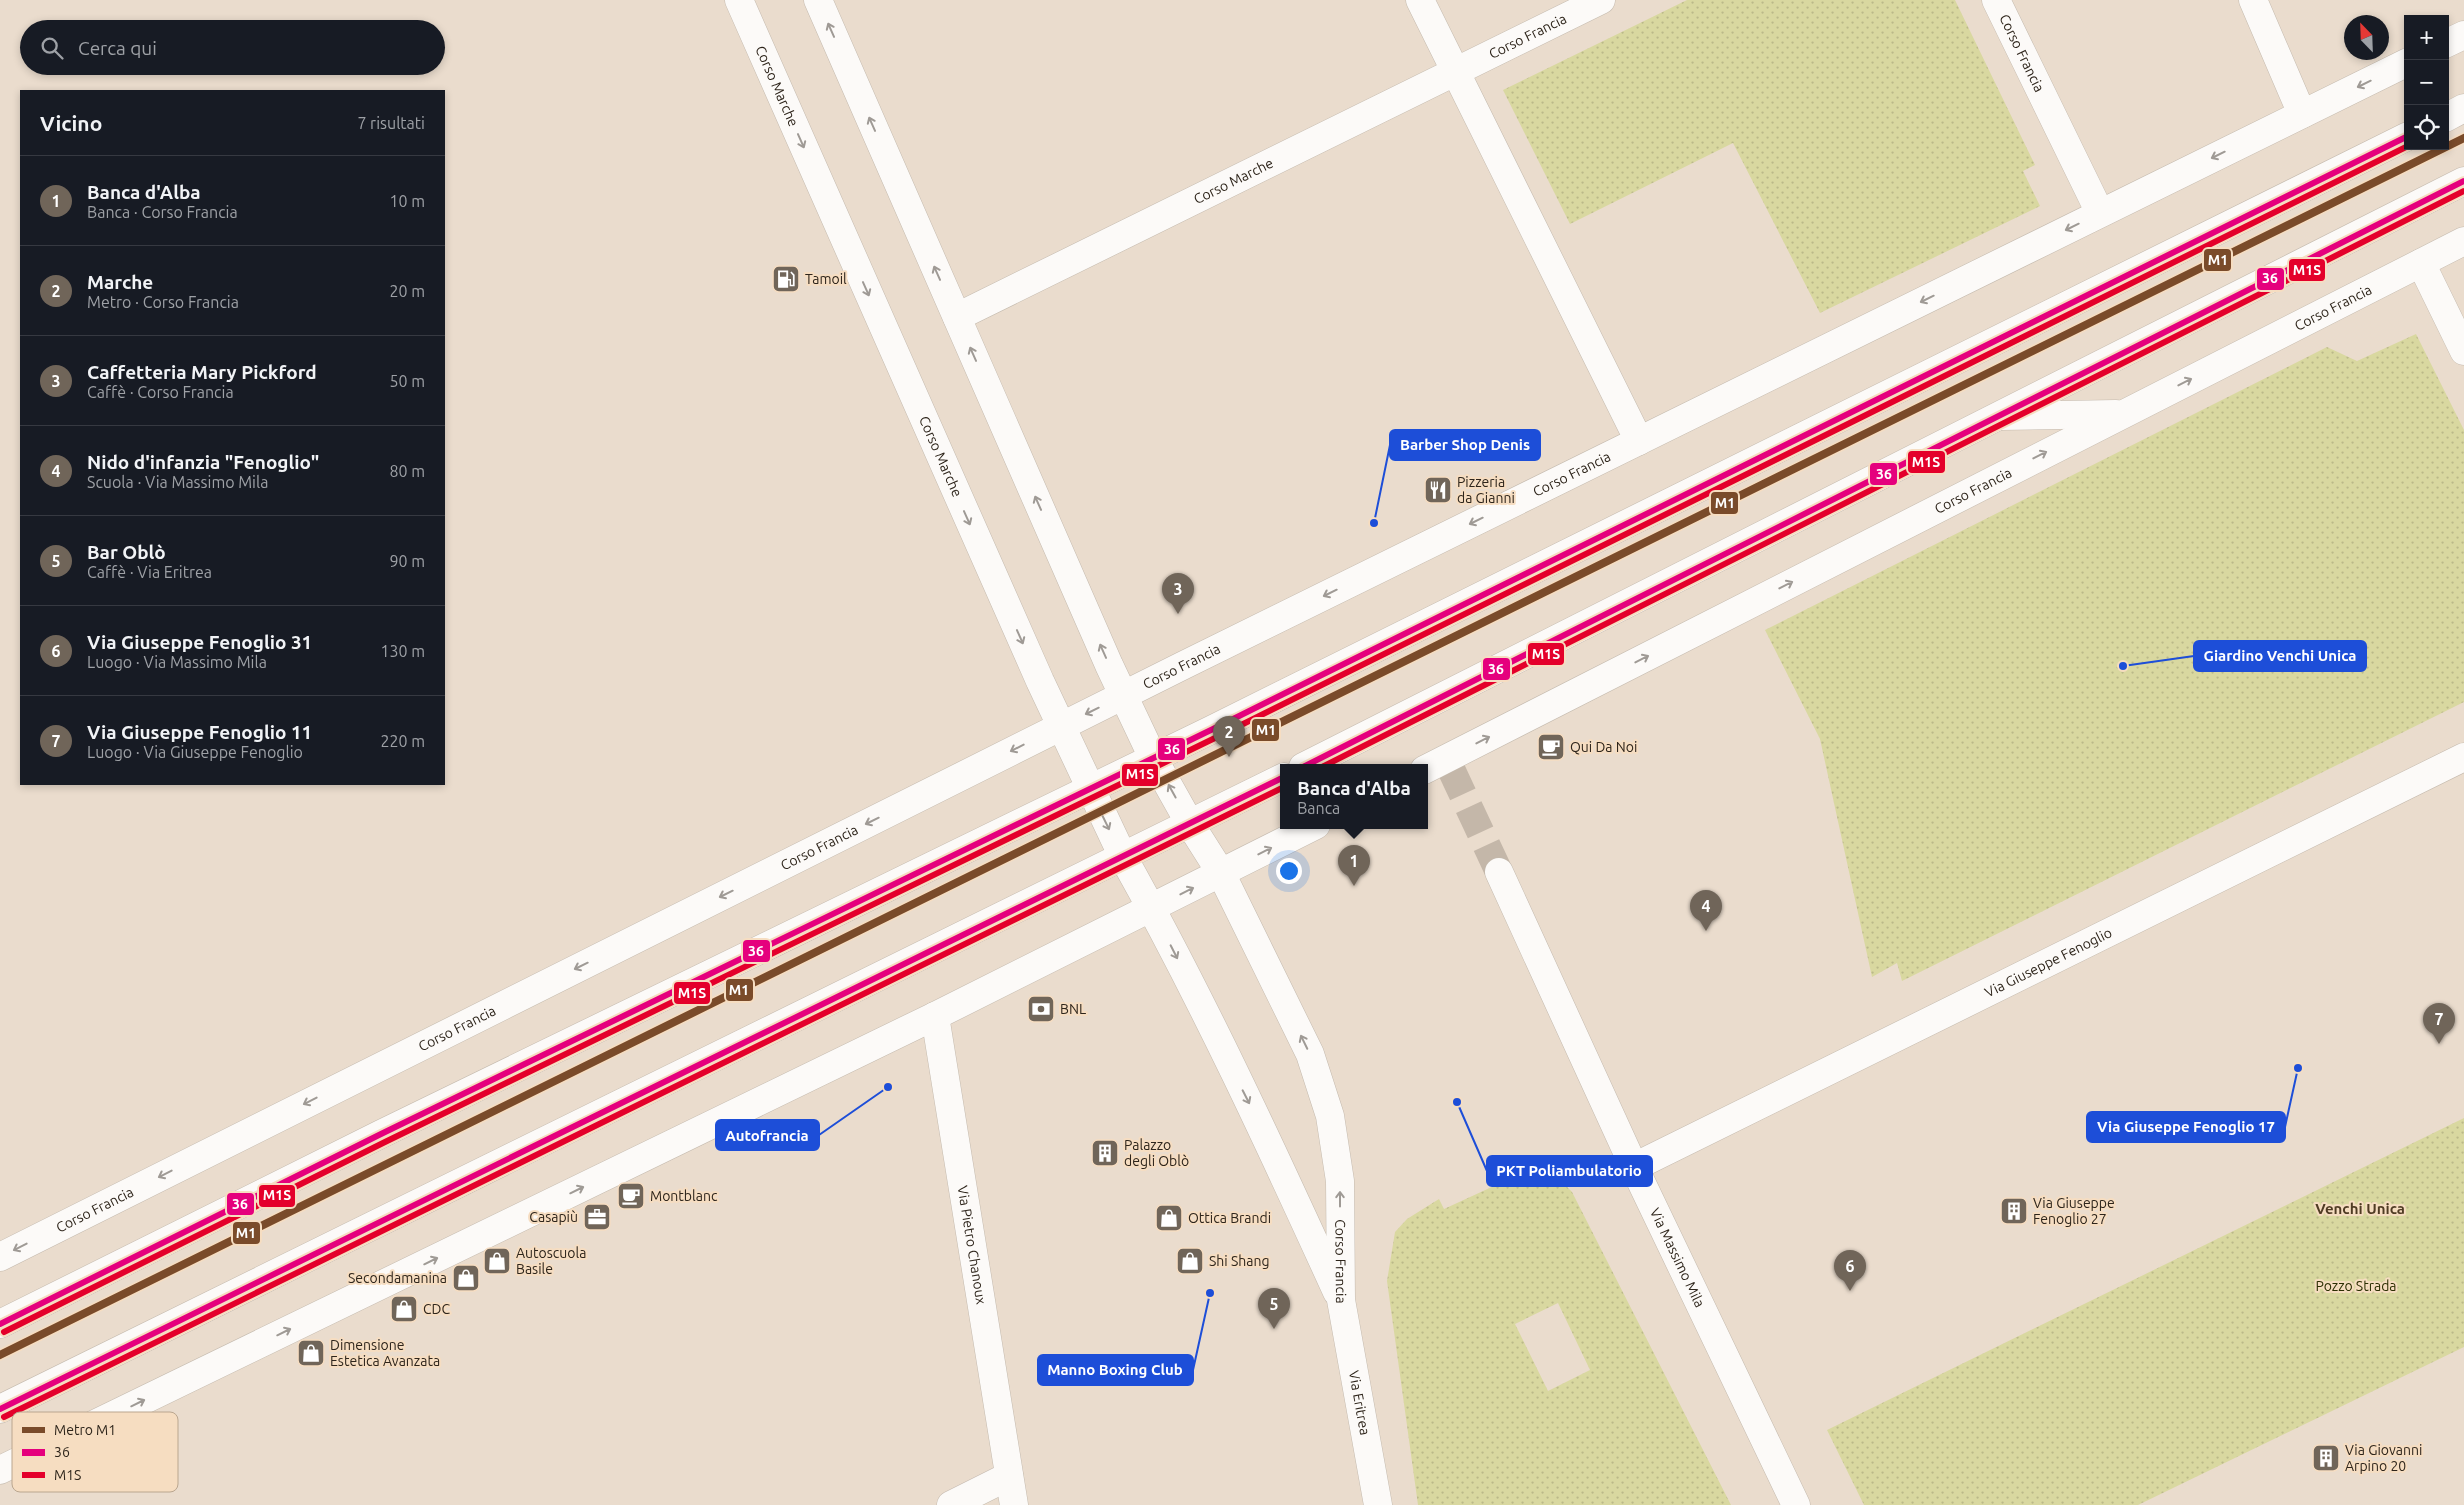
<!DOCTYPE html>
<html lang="it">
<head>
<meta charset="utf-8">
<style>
  :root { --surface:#171b24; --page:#242831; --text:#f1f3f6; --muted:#9ea1a6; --line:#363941; --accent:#706559 }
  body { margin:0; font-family:Ubuntu,sans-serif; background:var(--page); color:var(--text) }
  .controls { position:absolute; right:15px; top:15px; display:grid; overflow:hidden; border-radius:0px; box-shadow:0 2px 8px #0003 }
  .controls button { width:45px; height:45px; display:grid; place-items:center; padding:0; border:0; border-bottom:1px solid var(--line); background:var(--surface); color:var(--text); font:25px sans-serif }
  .compass { position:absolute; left:2344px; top:15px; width:45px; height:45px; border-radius:50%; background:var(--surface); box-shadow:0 2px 8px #0003; rotate:337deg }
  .you { position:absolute; left:1288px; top:870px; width:18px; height:18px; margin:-12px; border:4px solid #fff; border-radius:50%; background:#1a73e8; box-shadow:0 0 0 8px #1a73e833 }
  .badge { display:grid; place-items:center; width:32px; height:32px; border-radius:50%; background:var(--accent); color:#fff; font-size:16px; font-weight:700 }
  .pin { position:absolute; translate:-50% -41px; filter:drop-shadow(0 1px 2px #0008) }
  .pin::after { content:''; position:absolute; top:26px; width:18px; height:15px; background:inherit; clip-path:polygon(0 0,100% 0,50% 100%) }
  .popup { position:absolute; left:1280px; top:764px; width:148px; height:65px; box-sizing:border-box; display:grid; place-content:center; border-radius:0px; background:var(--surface); filter:drop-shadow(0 1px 4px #0005); font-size:16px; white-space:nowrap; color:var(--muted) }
  .popup b { font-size:19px; color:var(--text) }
  .popup::after { content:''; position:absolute; left:50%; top:100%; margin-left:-10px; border:10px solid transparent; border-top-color:var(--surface) }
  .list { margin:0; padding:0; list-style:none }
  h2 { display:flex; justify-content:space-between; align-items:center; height:65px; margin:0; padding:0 20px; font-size:21px }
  h2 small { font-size:16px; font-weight:400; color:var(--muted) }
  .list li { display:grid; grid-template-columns:32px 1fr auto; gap:15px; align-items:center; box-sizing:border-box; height:90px; padding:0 20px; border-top:1px solid var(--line) }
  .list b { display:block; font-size:19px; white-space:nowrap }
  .list p { margin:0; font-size:16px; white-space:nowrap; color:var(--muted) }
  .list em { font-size:16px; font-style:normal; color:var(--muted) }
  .icon { flex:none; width:28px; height:28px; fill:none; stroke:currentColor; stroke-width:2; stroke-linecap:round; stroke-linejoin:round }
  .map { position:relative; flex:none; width:2464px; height:1505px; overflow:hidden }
  .search { position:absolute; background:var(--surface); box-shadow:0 2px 8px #0003; left:20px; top:20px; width:425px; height:55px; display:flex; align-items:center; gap:12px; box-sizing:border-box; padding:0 18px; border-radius:28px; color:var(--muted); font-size:19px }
  .panel { position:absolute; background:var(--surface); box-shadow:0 2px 8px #0003; left:20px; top:90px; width:425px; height:695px; border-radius:0px }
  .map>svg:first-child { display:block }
  .grass { fill:url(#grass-dots); fill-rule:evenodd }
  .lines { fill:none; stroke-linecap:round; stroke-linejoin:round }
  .street-tunnel { stroke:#c4b7a9; stroke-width:28; stroke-dasharray:28 14; stroke-linecap:butt }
  .street-casing { stroke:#c4baae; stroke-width:29 }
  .primary-casing { stroke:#c4baae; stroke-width:29 }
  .street { stroke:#fcfaf8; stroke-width:28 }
  .primary { stroke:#fcfaf8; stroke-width:28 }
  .bus-1-casing { stroke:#f6ddc1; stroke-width:10 }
  .bus-2-casing { stroke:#f6ddc1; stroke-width:10 }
  .bus-1 { stroke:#e5007d; stroke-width:6 }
  .bus-2 { stroke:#e4002b; stroke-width:6 }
  .metro-1-casing { stroke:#f6ddc1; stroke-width:11 }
  .metro-1 { stroke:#7a4b2a; stroke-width:8 }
  .oneway { stroke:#9f9a95 }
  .labels { text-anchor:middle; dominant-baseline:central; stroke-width:4; stroke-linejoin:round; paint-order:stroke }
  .street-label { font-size:14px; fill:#2e251b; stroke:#f6ddc1 }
  .poi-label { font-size:14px; fill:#2e251b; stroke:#f6ddc1; text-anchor:start }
  .park-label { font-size:14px; fill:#2c2f03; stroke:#f6ddc1 }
  .neighbourhood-label { font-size:15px; font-weight:bold; fill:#503c24; stroke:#f6ddc1 }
  .key { fill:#f6ddc1; stroke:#baa68f; stroke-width:1 }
  .key-label { font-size:14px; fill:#2e251b }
  .leader { fill:none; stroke:#1d4ed8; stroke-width:2 }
  .callout-dot { fill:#1d4ed8; stroke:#f6ddc1; stroke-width:2 }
  .callout { fill:#1d4ed8; stroke:#1d4ed8; stroke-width:2 }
  .callout-label { font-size:15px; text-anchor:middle; font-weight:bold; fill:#fff }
  .line-badge { stroke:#f6ddc1; stroke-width:2 }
  .badge-label { font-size:14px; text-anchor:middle; font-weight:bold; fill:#fff }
</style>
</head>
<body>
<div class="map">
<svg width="2464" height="1505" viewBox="0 0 2464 1505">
  <defs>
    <pattern id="grass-dots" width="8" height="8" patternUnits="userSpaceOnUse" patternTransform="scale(1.25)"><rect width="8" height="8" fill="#d9d8a0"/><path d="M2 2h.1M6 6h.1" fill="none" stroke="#bbb989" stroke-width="1.8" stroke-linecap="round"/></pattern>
  </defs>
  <rect width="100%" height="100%" fill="#eadccd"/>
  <g class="grass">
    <path d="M1687,0H1955L2035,165L2023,171L2040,206L1820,313L1733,143L1570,224L1503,90Z"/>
    <path d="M2416,334L2464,430V702L1902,981L1897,963L1872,977L1820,739L1765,630L2327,347L2357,361Z"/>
    <path d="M2464,1118V1347L2138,1505H1864L1827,1430Z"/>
    <path d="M1544,1163L1572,1192L1731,1505H1418L1387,1281L1395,1232L1407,1219L1439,1199L1444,1209ZM1558,1303L1590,1370L1548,1391L1515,1324Z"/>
  </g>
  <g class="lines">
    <path class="street-tunnel" d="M1451,769L1499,872"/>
    <g class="street-casing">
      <g id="street">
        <path d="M1420,0L1639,441"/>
        <path id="s1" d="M1996,0L2100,213"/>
        <path d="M2253,0L2302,114"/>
        <path d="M2445,44L2464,35"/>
        <path d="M2421,263L2464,351"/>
        <path id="s2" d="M957,317L1601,0"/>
        <path d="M2000,416L2116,414"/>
        <path id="s3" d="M1424,770L2464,241"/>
        <path id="s4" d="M1190,824L1221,873L1310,1054L1330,1116L1340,1181L1341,1300L1378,1505"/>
        <path d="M1123,857C1202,998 1270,1145 1337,1292"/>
        <path id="s5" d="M1499,872L1634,1167L1796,1505"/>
        <path id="s6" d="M935,1016L1014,1505"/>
        <path id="s7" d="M1634,1167L2464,757"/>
        <path id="s8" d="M0,1257L1182,666L2408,62"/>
        <path d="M0,1470L935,1016L1316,825"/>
        <path d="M951,1505L1009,1476"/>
      </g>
    </g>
    <g class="primary-casing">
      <g id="primary">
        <path id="s9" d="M739,0L1040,681L1123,857"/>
        <path d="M818,0L1109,665L1153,758L1190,824"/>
        <path d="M2445,118L2464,108"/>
        <path d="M1303,767L2464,181"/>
        <path d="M0,1324L381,1134L1213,729L2408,136"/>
        <path d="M0,1409L1284,777"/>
      </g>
    </g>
    <use href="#street" class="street"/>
    <use href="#primary" class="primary"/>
    <g class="bus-1-casing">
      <g id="bus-1">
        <path d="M1303,767L2464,181"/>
        <path d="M0,1324L381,1134L1213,729L2408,136"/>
        <path d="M0,1409L1284,777"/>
      </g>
    </g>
    <g class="bus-2-casing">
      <g id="bus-2">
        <path d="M1322,767L2464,191"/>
        <path d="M4,1332L385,1142L1217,737L2408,146"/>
        <path d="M4,1417L1284,787"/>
      </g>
    </g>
    <use href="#bus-1" class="bus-1"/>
    <use href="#bus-2" class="bus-2"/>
    <g class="metro-1-casing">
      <path id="metro-1" d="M0,1355L2464,138"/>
    </g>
    <use href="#metro-1" class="metro-1"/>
  </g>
  <defs><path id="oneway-shaft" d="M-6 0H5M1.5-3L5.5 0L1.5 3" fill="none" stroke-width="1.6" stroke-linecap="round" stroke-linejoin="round" transform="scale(1.25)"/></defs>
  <g class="oneway">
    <use href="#oneway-shaft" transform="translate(831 30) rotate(-114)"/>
    <use href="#oneway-shaft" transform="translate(2364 84) rotate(154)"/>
    <use href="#oneway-shaft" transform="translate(872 124) rotate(-114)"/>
    <use href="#oneway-shaft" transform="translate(801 141) rotate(66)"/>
    <use href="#oneway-shaft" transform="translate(2218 155) rotate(154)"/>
    <use href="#oneway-shaft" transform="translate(2072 227) rotate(154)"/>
    <use href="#oneway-shaft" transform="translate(937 273) rotate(-114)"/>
    <use href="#oneway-shaft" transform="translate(866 289) rotate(66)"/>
    <use href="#oneway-shaft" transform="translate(1927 299) rotate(154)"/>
    <use href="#oneway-shaft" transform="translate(973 354) rotate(-114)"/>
    <use href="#oneway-shaft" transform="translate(2185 382) rotate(-27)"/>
    <use href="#oneway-shaft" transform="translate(2040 455) rotate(-27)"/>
    <use href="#oneway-shaft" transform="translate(1038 503) rotate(-114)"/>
    <use href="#oneway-shaft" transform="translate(967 518) rotate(66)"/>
    <use href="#oneway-shaft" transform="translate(1476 521) rotate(154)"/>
    <use href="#oneway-shaft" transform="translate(1786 585) rotate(-27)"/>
    <use href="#oneway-shaft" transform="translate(1330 593) rotate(154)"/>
    <use href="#oneway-shaft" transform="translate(1020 637) rotate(66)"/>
    <use href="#oneway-shaft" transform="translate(1103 651) rotate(-114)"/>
    <use href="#oneway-shaft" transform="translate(1642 659) rotate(-27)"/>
    <use href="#oneway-shaft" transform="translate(1092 711) rotate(154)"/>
    <use href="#oneway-shaft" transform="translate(1483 740) rotate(-27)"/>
    <use href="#oneway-shaft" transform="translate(1017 748) rotate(153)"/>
    <use href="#oneway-shaft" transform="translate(1172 791) rotate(-119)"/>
    <use href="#oneway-shaft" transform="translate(872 821) rotate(154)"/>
    <use href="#oneway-shaft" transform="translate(1106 823) rotate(64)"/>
    <use href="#oneway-shaft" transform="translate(1265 851) rotate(-27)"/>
    <use href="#oneway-shaft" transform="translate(1187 891) rotate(-27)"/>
    <use href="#oneway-shaft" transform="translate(726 894) rotate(154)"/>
    <use href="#oneway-shaft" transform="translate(1174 952) rotate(63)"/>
    <use href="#oneway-shaft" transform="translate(581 966) rotate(154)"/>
    <use href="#oneway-shaft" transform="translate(1304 1042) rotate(-116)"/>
    <use href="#oneway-shaft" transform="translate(1246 1097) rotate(63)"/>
    <use href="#oneway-shaft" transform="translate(310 1101) rotate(153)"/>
    <use href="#oneway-shaft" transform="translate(165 1174) rotate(153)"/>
    <use href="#oneway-shaft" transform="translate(577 1190) rotate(-26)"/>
    <use href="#oneway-shaft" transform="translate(1340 1199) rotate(-90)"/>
    <use href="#oneway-shaft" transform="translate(20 1247) rotate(153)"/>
    <use href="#oneway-shaft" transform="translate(431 1261) rotate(-26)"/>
    <use href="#oneway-shaft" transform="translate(284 1332) rotate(-26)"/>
    <use href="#oneway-shaft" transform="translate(138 1403) rotate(-26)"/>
  </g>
  <defs>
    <g id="fuel-square" transform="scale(1.4375)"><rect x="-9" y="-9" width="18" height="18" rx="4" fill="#706559" stroke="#f6ddc1"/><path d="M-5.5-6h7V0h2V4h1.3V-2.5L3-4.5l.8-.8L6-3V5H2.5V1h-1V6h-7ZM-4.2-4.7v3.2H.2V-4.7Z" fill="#fff"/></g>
    <g id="restaurant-square" transform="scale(1.4375)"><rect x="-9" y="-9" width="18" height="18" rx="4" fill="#706559" stroke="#f6ddc1"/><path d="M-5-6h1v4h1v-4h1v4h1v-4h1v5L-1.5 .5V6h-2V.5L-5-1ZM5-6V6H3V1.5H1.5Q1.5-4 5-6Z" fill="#fff"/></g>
    <g id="cafe-square" transform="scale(1.4375)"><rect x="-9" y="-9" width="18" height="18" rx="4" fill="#706559" stroke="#f6ddc1"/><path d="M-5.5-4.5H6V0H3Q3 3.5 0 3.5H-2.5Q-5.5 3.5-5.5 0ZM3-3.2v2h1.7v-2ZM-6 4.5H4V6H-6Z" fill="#fff"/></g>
    <g id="bank-square" transform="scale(1.4375)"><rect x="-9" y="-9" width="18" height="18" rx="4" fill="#706559" stroke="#f6ddc1"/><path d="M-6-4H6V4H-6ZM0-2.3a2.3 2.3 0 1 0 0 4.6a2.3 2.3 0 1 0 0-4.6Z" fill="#fff"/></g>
    <g id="building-square" transform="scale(1.4375)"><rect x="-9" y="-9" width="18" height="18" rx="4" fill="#706559" stroke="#f6ddc1"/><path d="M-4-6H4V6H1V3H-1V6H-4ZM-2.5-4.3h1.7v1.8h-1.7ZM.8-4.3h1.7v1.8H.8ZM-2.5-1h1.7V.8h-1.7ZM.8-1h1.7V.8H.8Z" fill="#fff"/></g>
    <g id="office-square" transform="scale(1.4375)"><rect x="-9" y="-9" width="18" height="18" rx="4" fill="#706559" stroke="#f6ddc1"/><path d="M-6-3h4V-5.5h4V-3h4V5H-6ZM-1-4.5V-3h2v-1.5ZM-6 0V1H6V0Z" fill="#fff"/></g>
    <g id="shop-square" transform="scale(1.4375)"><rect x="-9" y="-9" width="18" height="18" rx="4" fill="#706559" stroke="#f6ddc1"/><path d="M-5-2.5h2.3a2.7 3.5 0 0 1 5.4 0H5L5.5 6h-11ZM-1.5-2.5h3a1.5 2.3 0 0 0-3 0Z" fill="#fff"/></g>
  </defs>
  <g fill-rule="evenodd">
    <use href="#fuel-square" x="786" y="279"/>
    <use href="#restaurant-square" x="1438" y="490"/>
    <use href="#cafe-square" x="1551" y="747"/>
    <use href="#bank-square" x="1041" y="1009"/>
    <use href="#building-square" x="1105" y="1153"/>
    <use href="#cafe-square" x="631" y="1196"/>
    <use href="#building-square" x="2014" y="1211"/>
    <use href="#office-square" x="597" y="1217"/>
    <use href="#shop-square" x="1169" y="1218"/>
    <use href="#shop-square" x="497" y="1261"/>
    <use href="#shop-square" x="1190" y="1261"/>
    <use href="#shop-square" x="466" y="1278"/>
    <use href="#shop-square" x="404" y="1309"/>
    <use href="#shop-square" x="311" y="1353"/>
    <use href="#building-square" x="2326" y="1458"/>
  </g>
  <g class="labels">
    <g class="street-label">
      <text stroke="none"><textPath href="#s2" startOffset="636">Corso Francia</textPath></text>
      <text stroke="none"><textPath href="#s1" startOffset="59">Corso Francia</textPath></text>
      <text stroke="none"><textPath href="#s9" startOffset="94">Corso Marche</textPath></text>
      <text stroke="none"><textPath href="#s2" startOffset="308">Corso Marche</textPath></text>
      <text stroke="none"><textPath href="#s3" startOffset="1020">Corso Francia</textPath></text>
      <text stroke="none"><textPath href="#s9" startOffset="499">Corso Marche</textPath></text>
      <text stroke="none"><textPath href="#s8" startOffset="1756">Corso Francia</textPath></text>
      <text stroke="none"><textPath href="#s3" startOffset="616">Corso Francia</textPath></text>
      <text stroke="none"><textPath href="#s8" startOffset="1321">Corso Francia</textPath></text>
      <text stroke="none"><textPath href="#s8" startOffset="916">Corso Francia</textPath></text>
      <text stroke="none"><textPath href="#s7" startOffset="462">Via Giuseppe Fenoglio</textPath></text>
      <text stroke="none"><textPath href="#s8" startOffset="511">Corso Francia</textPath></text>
      <text stroke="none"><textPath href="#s8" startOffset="106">Corso Francia</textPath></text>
      <text stroke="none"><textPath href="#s6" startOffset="232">Via Pietro Chanoux</textPath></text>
      <text stroke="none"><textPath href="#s4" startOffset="471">Corso Francia</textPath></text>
      <text stroke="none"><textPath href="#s5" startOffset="425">Via Massimo Mila</textPath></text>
      <text stroke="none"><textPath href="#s4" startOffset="614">Via Eritrea</textPath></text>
    </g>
    <g class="poi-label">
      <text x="805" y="279">Tamoil</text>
      <text x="1457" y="482">Pizzeria<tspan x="1457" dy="16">da Gianni</tspan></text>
      <text x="1570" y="747">Qui Da Noi</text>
      <text x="1060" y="1009">BNL</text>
      <text x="1124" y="1145">Palazzo<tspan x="1124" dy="16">degli Oblò</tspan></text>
      <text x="650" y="1196">Montblanc</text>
      <text x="2033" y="1203">Via Giuseppe<tspan x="2033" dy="16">Fenoglio 27</tspan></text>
      <text x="578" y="1217" text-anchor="end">Casapiù</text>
      <text x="1188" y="1218">Ottica Brandi</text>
      <text x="516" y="1253">Autoscuola<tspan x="516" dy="16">Basile</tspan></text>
      <text x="1209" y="1261">Shi Shang</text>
      <text x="447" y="1278" text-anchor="end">Secondamanina</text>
      <text x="423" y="1309">CDC</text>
      <text x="330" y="1345">Dimensione<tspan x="330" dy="16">Estetica Avanzata</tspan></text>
      <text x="2345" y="1450">Via Giovanni<tspan x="2345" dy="16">Arpino 20</tspan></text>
    </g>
    <g class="park-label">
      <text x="2356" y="1286">Pozzo Strada</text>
    </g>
    <g class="neighbourhood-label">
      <text x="2360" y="1208">Venchi Unica</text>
    </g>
  </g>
  <rect x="12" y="1412" width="166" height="80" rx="8" class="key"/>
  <rect x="22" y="1427" width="23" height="6" fill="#7a4b2a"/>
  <rect x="22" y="1449" width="23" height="7" fill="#e5007d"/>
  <rect x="22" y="1472" width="23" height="6" fill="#e4002b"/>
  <g class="key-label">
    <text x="54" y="1435">Metro M1</text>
    <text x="54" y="1457">36</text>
    <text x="54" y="1480">M1S</text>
  </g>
  <path class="leader" d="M1374 523L1390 445M2123 666L2194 656M2298 1068L2285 1127M888 1087L819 1135M1457 1102L1487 1171M1210 1293L1193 1370"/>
  <g class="callout-dot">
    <circle cx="1374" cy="523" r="5"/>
    <circle cx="2123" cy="666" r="5"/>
    <circle cx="2298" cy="1068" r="5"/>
    <circle cx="888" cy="1087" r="5"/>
    <circle cx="1457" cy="1102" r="5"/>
    <circle cx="1210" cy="1293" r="5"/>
  </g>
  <g class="callout">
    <rect x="1390" y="430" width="150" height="30" rx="5"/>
    <rect x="2194" y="641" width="172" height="30" rx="5"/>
    <rect x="2087" y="1112" width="198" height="30" rx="5"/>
    <rect x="716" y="1120" width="103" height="30" rx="5"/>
    <rect x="1487" y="1156" width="165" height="30" rx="5"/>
    <rect x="1038" y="1355" width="155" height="30" rx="5"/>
  </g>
  <g class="callout-label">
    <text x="1465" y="450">Barber Shop Denis</text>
    <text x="2280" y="661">Giardino Venchi Unica</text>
    <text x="2186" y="1132">Via Giuseppe Fenoglio 17</text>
    <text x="767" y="1141">Autofrancia</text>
    <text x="1569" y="1176">PKT Poliambulatorio</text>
    <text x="1115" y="1375">Manno Boxing Club</text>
  </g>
  <g class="line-badge">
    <rect x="2203" y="248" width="29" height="24" rx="5" fill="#7a4b2a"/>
    <rect x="2288" y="258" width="38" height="24" rx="5" fill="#e4002b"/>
    <rect x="2256" y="267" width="29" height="24" rx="5" fill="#e5007d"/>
    <rect x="1907" y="450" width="39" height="24" rx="5" fill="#e4002b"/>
    <rect x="1869" y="462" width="29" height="24" rx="5" fill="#e5007d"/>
    <rect x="1710" y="491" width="29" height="24" rx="5" fill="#7a4b2a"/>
    <rect x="1527" y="642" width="38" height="24" rx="5" fill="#e4002b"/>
    <rect x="1482" y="657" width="29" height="24" rx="5" fill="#e5007d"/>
    <rect x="1251" y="718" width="29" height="24" rx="5" fill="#7a4b2a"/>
    <rect x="1157" y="737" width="29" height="24" rx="5" fill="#e5007d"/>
    <rect x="1121" y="763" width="38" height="24" rx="5" fill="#e4002b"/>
    <rect x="742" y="939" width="29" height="24" rx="5" fill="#e5007d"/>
    <rect x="725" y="978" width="29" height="24" rx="5" fill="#7a4b2a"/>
    <rect x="673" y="981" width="38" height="24" rx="5" fill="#e4002b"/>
    <rect x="258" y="1184" width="38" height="24" rx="5" fill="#e4002b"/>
    <rect x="226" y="1192" width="29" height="24" rx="5" fill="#e5007d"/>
    <rect x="232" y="1221" width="29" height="24" rx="5" fill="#7a4b2a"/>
  </g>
  <g class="badge-label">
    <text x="2218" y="265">M1</text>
    <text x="2307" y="275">M1S</text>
    <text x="2270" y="283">36</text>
    <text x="1926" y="467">M1S</text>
    <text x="1884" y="479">36</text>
    <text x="1725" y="508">M1</text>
    <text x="1546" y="659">M1S</text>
    <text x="1496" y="674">36</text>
    <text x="1266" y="735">M1</text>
    <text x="1172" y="754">36</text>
    <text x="1140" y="779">M1S</text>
    <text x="756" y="956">36</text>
    <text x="739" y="995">M1</text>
    <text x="692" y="998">M1S</text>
    <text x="277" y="1200">M1S</text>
    <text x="240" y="1209">36</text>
    <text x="246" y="1238">M1</text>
  </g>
</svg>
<div class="controls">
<button>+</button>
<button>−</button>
<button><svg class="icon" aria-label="locate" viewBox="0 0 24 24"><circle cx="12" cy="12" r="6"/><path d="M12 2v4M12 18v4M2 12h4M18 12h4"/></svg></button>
</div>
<svg class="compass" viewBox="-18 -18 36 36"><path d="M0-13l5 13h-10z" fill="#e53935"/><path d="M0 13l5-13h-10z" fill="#9ea1a6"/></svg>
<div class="you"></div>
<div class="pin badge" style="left:1354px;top:886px">1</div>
<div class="popup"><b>Banca d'Alba</b>Banca</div>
<div class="pin badge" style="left:1229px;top:757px">2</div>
<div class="pin badge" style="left:1178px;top:614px">3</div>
<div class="pin badge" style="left:1706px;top:931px">4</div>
<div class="pin badge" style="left:1274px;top:1329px">5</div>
<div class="pin badge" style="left:1850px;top:1291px">6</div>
<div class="pin badge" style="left:2439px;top:1044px">7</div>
<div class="search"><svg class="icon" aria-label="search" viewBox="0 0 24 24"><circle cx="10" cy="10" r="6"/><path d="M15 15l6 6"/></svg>Cerca qui</div>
<section class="panel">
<h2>Vicino<small>7 risultati</small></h2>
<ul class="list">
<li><span class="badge">1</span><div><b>Banca d'Alba</b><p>Banca · Corso Francia</p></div><em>10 m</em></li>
<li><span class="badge">2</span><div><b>Marche</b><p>Metro · Corso Francia</p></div><em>20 m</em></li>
<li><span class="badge">3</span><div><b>Caffetteria Mary Pickford</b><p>Caffè · Corso Francia</p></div><em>50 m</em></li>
<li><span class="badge">4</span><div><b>Nido d'infanzia &quot;Fenoglio&quot;</b><p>Scuola · Via Massimo Mila</p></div><em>80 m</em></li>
<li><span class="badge">5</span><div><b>Bar Oblò</b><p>Caffè · Via Eritrea</p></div><em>90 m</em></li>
<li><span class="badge">6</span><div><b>Via Giuseppe Fenoglio 31</b><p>Luogo · Via Massimo Mila</p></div><em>130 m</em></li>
<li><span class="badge">7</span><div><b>Via Giuseppe Fenoglio 11</b><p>Luogo · Via Giuseppe Fenoglio</p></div><em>220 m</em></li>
</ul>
</section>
</div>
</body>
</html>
